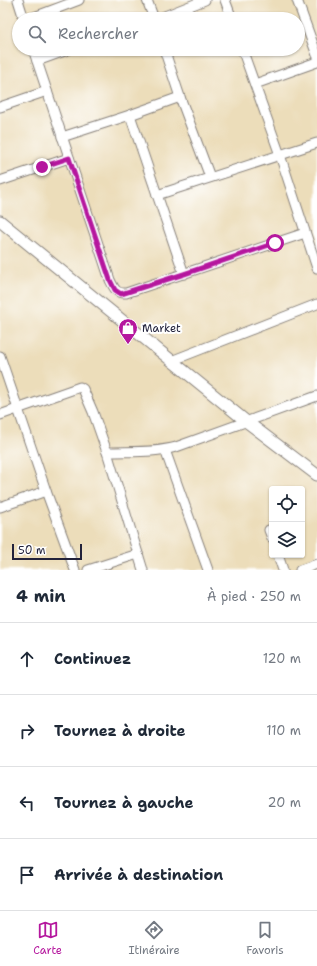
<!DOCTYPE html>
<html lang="fr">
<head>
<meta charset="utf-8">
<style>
  :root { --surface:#fff; --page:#f6f6f7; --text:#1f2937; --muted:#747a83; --line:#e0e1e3; --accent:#b5179e }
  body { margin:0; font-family:"Shantell Sans",sans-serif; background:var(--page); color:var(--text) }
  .controls { position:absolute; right:12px; bottom:12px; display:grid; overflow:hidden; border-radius:4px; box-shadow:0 1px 3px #0004 }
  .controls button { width:36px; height:36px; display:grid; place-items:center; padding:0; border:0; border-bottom:1px solid var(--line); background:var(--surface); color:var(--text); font:20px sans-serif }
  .scale { position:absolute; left:12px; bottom:10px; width:70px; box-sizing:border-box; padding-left:4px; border:2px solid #22223b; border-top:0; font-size:11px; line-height:14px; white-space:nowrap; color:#22223b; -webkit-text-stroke:3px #fff; paint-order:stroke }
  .stop { position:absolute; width:12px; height:12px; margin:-9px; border:3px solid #b5179e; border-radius:50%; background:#fff }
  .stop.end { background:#b5179e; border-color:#fff; box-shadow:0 1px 4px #0008 }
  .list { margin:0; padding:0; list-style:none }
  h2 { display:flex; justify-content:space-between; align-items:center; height:52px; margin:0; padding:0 16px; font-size:17px }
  h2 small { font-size:13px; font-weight:400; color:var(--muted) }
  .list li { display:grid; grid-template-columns:26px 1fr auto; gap:12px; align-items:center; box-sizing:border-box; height:72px; padding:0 16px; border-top:1px solid var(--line) }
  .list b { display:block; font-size:15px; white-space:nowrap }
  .list em { font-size:13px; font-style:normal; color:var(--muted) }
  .icon { flex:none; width:22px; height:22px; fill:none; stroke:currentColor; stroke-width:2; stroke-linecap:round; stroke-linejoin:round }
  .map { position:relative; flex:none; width:317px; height:570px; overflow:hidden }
  .search { position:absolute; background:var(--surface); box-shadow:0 1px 3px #0004; left:12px; right:12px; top:12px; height:44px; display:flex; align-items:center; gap:10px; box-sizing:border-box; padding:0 14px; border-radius:22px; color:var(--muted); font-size:15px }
  .sheet { height:340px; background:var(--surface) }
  nav { display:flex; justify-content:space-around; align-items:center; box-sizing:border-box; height:56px; border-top:1px solid var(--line); background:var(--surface); font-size:11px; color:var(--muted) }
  nav a { display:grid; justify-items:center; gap:2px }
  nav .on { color:var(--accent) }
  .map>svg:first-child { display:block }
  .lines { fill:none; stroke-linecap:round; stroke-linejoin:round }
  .minor-casing { stroke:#87807a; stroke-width:11 }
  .tertiary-casing { stroke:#87807a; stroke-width:13 }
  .minor { stroke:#fff; stroke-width:9 }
  .tertiary { stroke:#fff; stroke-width:11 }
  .route { stroke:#b5179e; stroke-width:5 }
  .labels { text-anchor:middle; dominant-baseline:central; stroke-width:4; stroke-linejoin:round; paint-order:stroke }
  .poi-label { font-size:11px; fill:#22223b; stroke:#fff; text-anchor:start }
</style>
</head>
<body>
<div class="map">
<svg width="317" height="570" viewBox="0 0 317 570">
  <rect width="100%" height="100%" fill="#fff"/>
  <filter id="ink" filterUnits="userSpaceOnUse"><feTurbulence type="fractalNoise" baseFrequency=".025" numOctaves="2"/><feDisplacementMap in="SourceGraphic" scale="8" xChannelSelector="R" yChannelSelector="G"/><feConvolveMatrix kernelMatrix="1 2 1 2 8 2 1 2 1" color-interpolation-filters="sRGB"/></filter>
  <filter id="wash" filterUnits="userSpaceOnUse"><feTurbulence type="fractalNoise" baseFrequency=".012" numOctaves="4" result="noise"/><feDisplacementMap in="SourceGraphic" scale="16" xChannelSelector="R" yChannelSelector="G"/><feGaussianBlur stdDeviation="0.9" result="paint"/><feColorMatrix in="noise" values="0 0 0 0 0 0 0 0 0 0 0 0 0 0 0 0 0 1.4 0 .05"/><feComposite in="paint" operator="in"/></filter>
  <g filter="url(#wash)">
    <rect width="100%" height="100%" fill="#ecddba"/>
  </g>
  <g filter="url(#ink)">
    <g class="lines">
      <g class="minor-casing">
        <g id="minor">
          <path d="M18,0L24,19"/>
          <path d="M147,0L154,19"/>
          <path d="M225,0L232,19"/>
          <path d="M297,0L317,55"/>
          <path d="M29,19L79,0"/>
          <path d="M157,19L205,0"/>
          <path d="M33,49L110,280C114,288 116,294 126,293L305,233"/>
          <path d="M164,49L180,97L210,177"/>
          <path d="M242,49L280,155L317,268"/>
          <path d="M37,61L70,49"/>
          <path d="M255,84L317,62"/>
          <path d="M0,107L47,91"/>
          <path d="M130,115L184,274"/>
          <path d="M62,137L130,115L180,97"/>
          <path d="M0,181L69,158"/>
          <path d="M157,195L317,143"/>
          <path d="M0,356L46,491L75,570"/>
          <path d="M171,361L317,304"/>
          <path d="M0,415L80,387L83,389L93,412L107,452C130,451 154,453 176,447L317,396"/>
          <path d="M165,450L208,570"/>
          <path d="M107,452L143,570"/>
          <path d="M0,507L46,491"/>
          <path d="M269,530L272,538"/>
          <path d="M278,555L283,570"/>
          <path d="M88,570L138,554"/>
          <path d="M300,570L317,564"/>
        </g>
      </g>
      <g class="tertiary-casing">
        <path id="tertiary" d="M0,221L247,422L317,475"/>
      </g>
      <use href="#minor" class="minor"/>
      <use href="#tertiary" class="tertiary"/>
    </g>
  </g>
  <g class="lines" filter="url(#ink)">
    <path class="route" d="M42,167L69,158L110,280L115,290L121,294L184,274L275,243"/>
  </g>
  <defs>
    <g id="shop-pin" transform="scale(1)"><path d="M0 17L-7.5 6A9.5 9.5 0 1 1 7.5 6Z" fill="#b5179e" stroke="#fff"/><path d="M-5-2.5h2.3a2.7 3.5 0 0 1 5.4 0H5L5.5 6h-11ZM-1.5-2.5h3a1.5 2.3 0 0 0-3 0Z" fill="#fff"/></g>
  </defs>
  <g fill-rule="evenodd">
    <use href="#shop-pin" x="128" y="328"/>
  </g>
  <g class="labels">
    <g class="poi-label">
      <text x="142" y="328">Market</text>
    </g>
  </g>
</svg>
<div class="controls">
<button><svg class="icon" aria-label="locate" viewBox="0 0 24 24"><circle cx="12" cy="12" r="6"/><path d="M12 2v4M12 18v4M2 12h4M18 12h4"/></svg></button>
<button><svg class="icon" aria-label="layers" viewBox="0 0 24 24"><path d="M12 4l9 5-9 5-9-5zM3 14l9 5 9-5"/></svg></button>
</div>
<div class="scale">50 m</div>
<div class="stop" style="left:275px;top:243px"></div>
<div class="stop end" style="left:42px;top:167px"></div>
<div class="search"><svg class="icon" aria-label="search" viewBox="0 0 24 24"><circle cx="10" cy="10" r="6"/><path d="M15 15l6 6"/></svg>Rechercher</div>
</div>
<section class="sheet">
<h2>4 min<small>À pied · 250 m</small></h2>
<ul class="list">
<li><svg class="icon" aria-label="ahead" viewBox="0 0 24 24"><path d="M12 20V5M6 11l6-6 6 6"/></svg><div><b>Continuez</b></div><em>120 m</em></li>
<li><svg class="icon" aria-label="right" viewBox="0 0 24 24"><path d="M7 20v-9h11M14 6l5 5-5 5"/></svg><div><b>Tournez à droite</b></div><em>110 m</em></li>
<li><svg class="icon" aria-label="left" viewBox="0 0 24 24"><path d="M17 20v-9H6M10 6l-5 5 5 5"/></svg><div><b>Tournez à gauche</b></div><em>20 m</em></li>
<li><svg class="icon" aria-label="arrive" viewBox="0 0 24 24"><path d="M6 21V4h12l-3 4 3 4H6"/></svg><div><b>Arrivée à destination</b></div></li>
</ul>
</section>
<nav>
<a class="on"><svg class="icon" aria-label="map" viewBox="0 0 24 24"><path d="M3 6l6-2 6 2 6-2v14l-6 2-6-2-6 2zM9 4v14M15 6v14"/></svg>Carte</a>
<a><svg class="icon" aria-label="directions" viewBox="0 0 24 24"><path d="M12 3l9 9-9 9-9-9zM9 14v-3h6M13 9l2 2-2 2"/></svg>Itinéraire</a>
<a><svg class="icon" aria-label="saved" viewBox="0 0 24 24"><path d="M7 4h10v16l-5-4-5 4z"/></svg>Favoris</a>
</nav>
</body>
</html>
